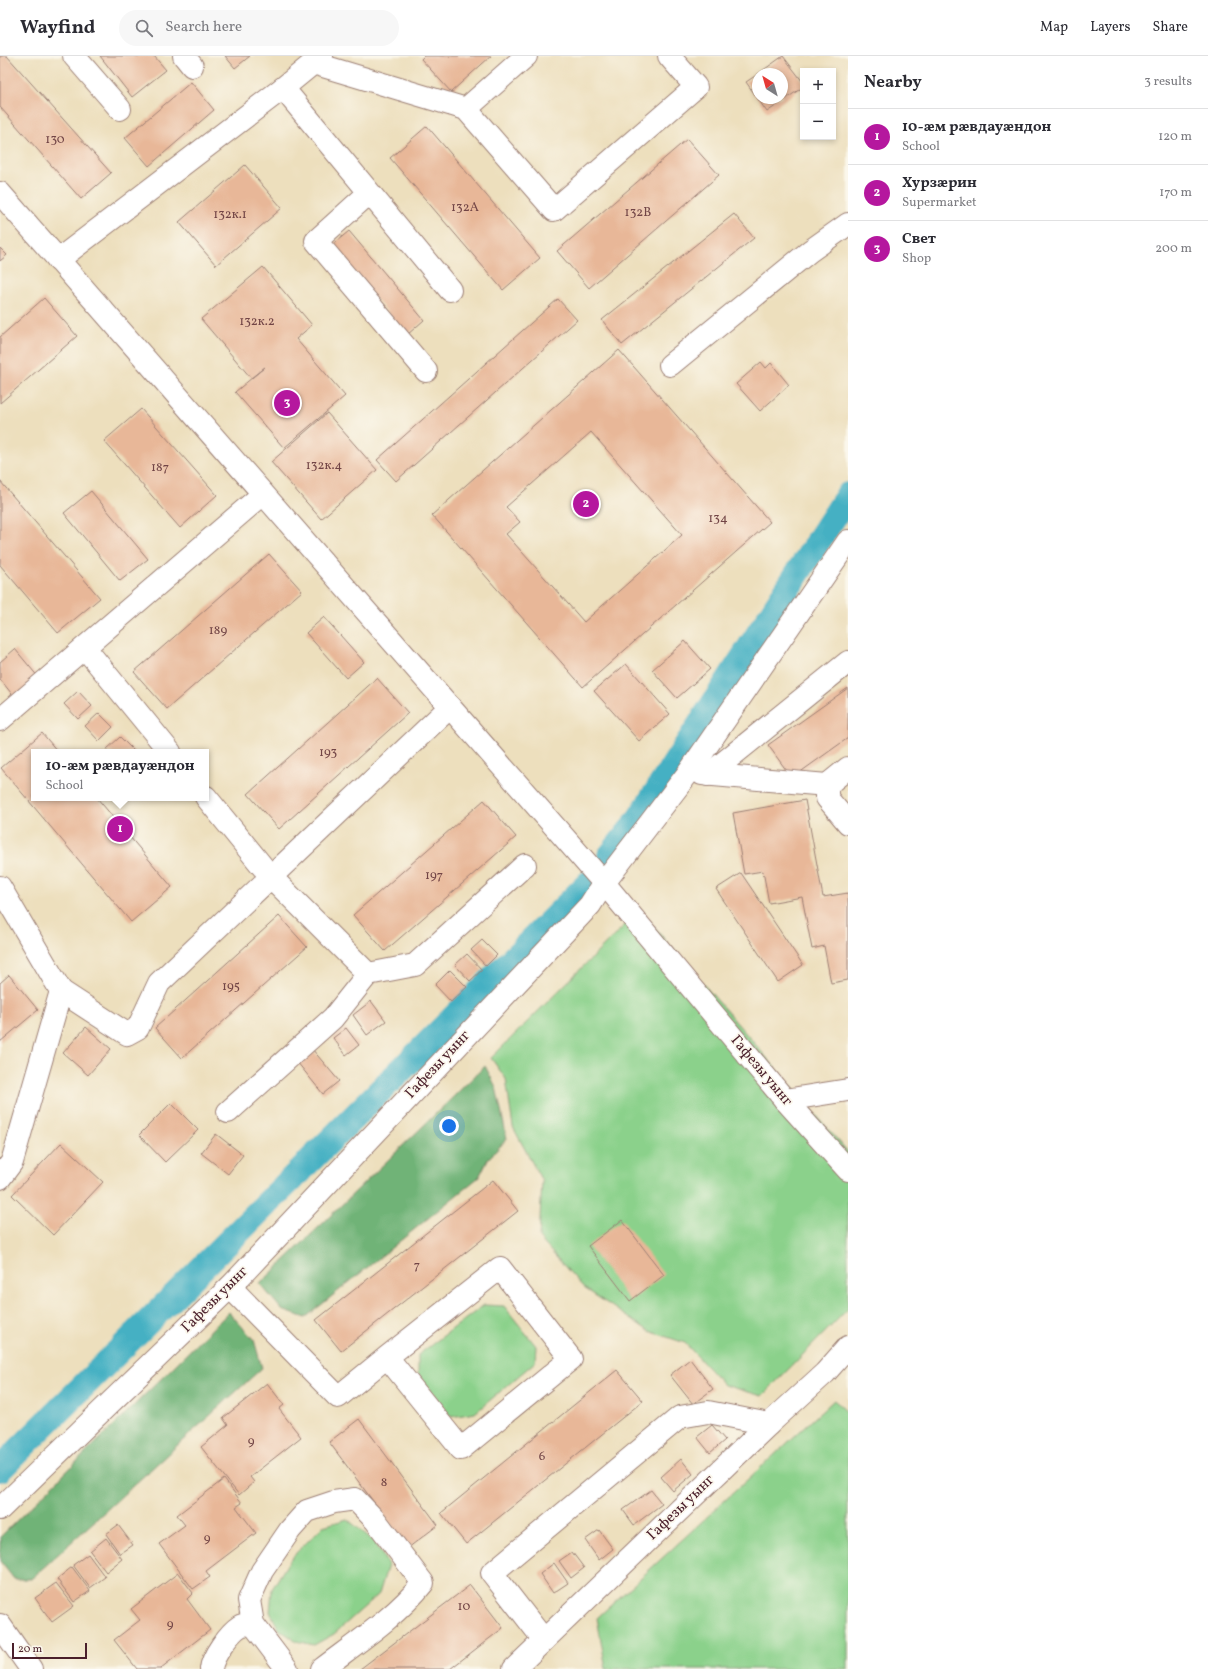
<!DOCTYPE html>
<html lang="en">
<head>
<meta charset="utf-8">
<style>
  :root { --surface:#fff; --page:#f7f7f7; --text:#2b2b33; --muted:#7c7c81; --line:#e1e1e2; --accent:#b5179e }
  body { margin:0; font-family:Vollkorn,serif; background:var(--page); color:var(--text) }
  .controls { position:absolute; right:12px; top:12px; display:grid; overflow:hidden; border-radius:0px; box-shadow:0 2px 6px #0003 }
  .controls button { width:36px; height:36px; display:grid; place-items:center; padding:0; border:0; border-bottom:1px solid var(--line); background:var(--surface); color:var(--text); font:20px sans-serif }
  .compass { position:absolute; left:752px; top:12px; width:36px; height:36px; border-radius:50%; background:var(--surface); box-shadow:0 2px 6px #0003; rotate:323deg }
  .scale { position:absolute; left:12px; bottom:10px; width:75px; box-sizing:border-box; padding-left:4px; border:2px solid #4a1f2b; border-top:0; font-size:11px; line-height:14px; white-space:nowrap; color:#4a1f2b; -webkit-text-stroke:3px #fbf7ec; paint-order:stroke }
  .you { position:absolute; left:449px; top:1070px; width:14px; height:14px; margin:-10px; border:3px solid #fff; border-radius:50%; background:#1a73e8; box-shadow:0 0 0 6px #1a73e833 }
  .badge { display:grid; place-items:center; width:26px; height:26px; border-radius:50%; background:var(--accent); color:#fff; font-size:13px; font-weight:700 }
  .pin { position:absolute; translate:-50% -50%; border:2px solid #fff; box-shadow:0 1px 4px #0006 }
  .popup { position:absolute; left:31px; top:693px; width:178px; height:52px; box-sizing:border-box; display:grid; place-content:center; border-radius:0px; background:var(--surface); filter:drop-shadow(0 1px 3px #0005); font-size:13px; white-space:nowrap; color:var(--muted) }
  .popup b { font-size:15px; color:var(--text) }
  .popup::after { content:''; position:absolute; left:50%; top:100%; margin-left:-8px; border:8px solid transparent; border-top-color:var(--surface) }
  .list { margin:0; padding:0; list-style:none }
  h2 { display:flex; justify-content:space-between; align-items:center; height:52px; margin:0; padding:0 16px; font-size:17px }
  h2 small { font-size:13px; font-weight:400; color:var(--muted) }
  .list li { display:grid; grid-template-columns:26px 1fr auto; gap:12px; align-items:center; box-sizing:border-box; height:56px; padding:0 16px; border-top:1px solid var(--line) }
  .list b { display:block; font-size:15px; white-space:nowrap }
  .list p { margin:0; font-size:13px; white-space:nowrap; color:var(--muted) }
  .list em { font-size:13px; font-style:normal; color:var(--muted) }
  .icon { flex:none; width:22px; height:22px; fill:none; stroke:currentColor; stroke-width:2; stroke-linecap:round; stroke-linejoin:round }
  .map { position:relative; flex:none; width:848px; height:1613px; overflow:hidden }
  header { display:flex; align-items:center; gap:24px; box-sizing:border-box; height:56px; padding:0 20px; background:var(--surface); border-bottom:1px solid var(--line) }
  header strong { font-size:19px }
  nav { display:flex; gap:22px; margin-inline-start:auto; font-size:14px }
  .search { width:280px; height:36px; background:var(--page); display:flex; align-items:center; gap:10px; box-sizing:border-box; padding:0 14px; border-radius:22px; color:var(--muted); font-size:15px }
  main { display:flex }
  aside { flex:1; background:var(--surface) }
  .map>svg:first-child { display:block }
  .green { fill:#8bd18b; stroke:#6a785b }
  .forest { fill:#70b377; stroke:#5d6951 }
  .lines { fill:none; stroke-linecap:round; stroke-linejoin:round }
  .canal { stroke:#45b0c3; stroke-width:26 }
  .building { fill:#e8b798; fill-rule:evenodd }
  .minor-casing { stroke:#9c7f74; stroke-width:24 }
  .minor { stroke:#fff; stroke-width:22 }
  .labels { text-anchor:middle; dominant-baseline:central; stroke-width:3.5; stroke-linejoin:round; paint-order:stroke }
  .number-label { font-size:13px; fill:#724546 }
  .street-label { font-size:15px; fill:#4a1f2b; stroke:#fbf7ec }
</style>
</head>
<body>
<header>
<strong>Wayfind</strong>
<div class="search"><svg class="icon" aria-label="search" viewBox="0 0 24 24"><circle cx="10" cy="10" r="6"/><path d="M15 15l6 6"/></svg>Search here</div>
<nav><a>Map</a><a>Layers</a><a>Share</a></nav>
</header>
<main>
<div class="map">
<svg width="848" height="1613" viewBox="0 0 848 1613">
  <rect width="100%" height="100%" fill="#fbf7ec"/>
  <filter id="ink" filterUnits="userSpaceOnUse"><feTurbulence type="fractalNoise" baseFrequency=".025" numOctaves="2"/><feDisplacementMap in="SourceGraphic" scale="8" xChannelSelector="R" yChannelSelector="G"/><feConvolveMatrix kernelMatrix="1 2 1 2 8 2 1 2 1" color-interpolation-filters="sRGB"/></filter>
  <filter id="wash" filterUnits="userSpaceOnUse"><feTurbulence type="fractalNoise" baseFrequency=".012" numOctaves="4" result="noise"/><feDisplacementMap in="SourceGraphic" scale="16" xChannelSelector="R" yChannelSelector="G"/><feGaussianBlur stdDeviation="0.9" result="paint"/><feColorMatrix in="noise" values="0 0 0 0 0 0 0 0 0 0 0 0 0 0 0 0 0 1.4 0 .05"/><feComposite in="paint" operator="in"/></filter>
  <g filter="url(#wash)">
    <rect width="100%" height="100%" fill="#eddfbd"/>
    <g class="green">
      <path d="M630,864L654,871L848,1096V1253L762,1340L724,1329L685,1287L649,1275L584,1232L539,1182L542,1125L513,1071L506,1023L491,1002Z"/>
      <path d="M484,1249L504,1250L536,1290L535,1306L475,1357L451,1361L418,1318V1299Z"/>
      <path d="M834,1344L848,1357V1613H606L597,1562Z"/>
      <path d="M347,1463L375,1486L388,1509L379,1538L334,1578L314,1589L296,1585L279,1573L270,1556L272,1533L291,1502L323,1470Z"/>
    </g>
    <g class="forest">
      <path d="M485,1010L496,1031L507,1083L488,1103L479,1121L305,1262L282,1254L260,1228Z"/>
      <path d="M229,1256L254,1284L262,1312L31,1523H14L0,1505V1481Z"/>
    </g>
    <g class="lines">
      <g class="canal">
        <path d="M610,800L637,766L848,439"/>
        <path d="M0,1413L589,827"/>
      </g>
    </g>
    <g id="blocks">
      <g class="building">
        <path d="M0,0H7L111,117L81,143L0,51Z"/>
        <path d="M100,0H154L166,14L132,41Z"/>
        <path d="M225,0H250L235,12Z"/>
        <path d="M424,0H491L451,36L421,3Z"/>
        <path d="M783,0L803,26V31L767,56L746,26L758,18V42H782V18H758Z"/>
        <path d="M191,26L214,54L149,110L125,82Z"/>
        <path d="M427,70L540,202L503,234L390,102Z"/>
        <path d="M687,83L719,119L589,232L557,195Z"/>
        <path d="M245,109L282,152L216,209L179,166Z"/>
        <path d="M734,158L754,182L622,289L602,264Z"/>
        <path d="M349,175L424,264L407,279L331,190Z"/>
        <path d="M0,192L7,199L0,205Z"/>
        <path d="M263,211L312,269L296,283L345,340L284,392L235,336L265,311L251,322L201,263Z"/>
        <path d="M44,242L77,280L0,347V281Z"/>
        <path d="M558,243L577,264L396,425L377,404Z"/>
        <path d="M619,294L770,466L583,631L432,459ZM591,376L682,479L584,566L506,478L520,466L506,451Z"/>
        <path d="M761,306L766,312L771,307L789,329L760,355L736,328Z"/>
        <path d="M141,353L217,439L180,472L104,385Z"/>
        <path d="M327,357L377,414L321,463L271,406Z"/>
        <path d="M0,425L100,542L58,577L0,509Z"/>
        <path d="M91,435L148,503L120,525L64,457Z"/>
        <path d="M269,498L302,535L167,653L134,616Z"/>
        <path d="M324,561L364,606L346,622L306,577Z"/>
        <path d="M685,585L710,613L677,642L652,614Z"/>
        <path d="M15,593L39,622L15,642L0,623V606Z"/>
        <path d="M626,608L670,658L639,685L594,635Z"/>
        <path d="M377,622L408,657L279,773L248,738Z"/>
        <path d="M848,632V682L792,722L768,689Z"/>
        <path d="M78,635L92,650L78,663L64,648Z"/>
        <path d="M99,657L113,671L99,685L85,670Z"/>
        <path d="M42,677L58,696H34V742H97L172,831L131,866L1,712Z"/>
        <path d="M120,681L134,695L133,696H108L106,694Z"/>
        <path d="M484,744L516,781L385,895L353,859Z"/>
        <path d="M805,744L823,841L848,837V924L831,927L824,890L812,893L802,841L769,847L763,815L744,818L733,757Z"/>
        <path d="M741,817L803,909L778,926L716,833Z"/>
        <path d="M279,860L307,891L182,1002L155,972Z"/>
        <path d="M482,884L497,899L486,910L471,894Z"/>
        <path d="M467,898L482,914L470,925L455,909Z"/>
        <path d="M450,914L467,931L451,946L435,929Z"/>
        <path d="M9,919L38,954L0,986V927Z"/>
        <path d="M371,945L386,965L367,979L353,959Z"/>
        <path d="M86,971L111,993L88,1019L63,997Z"/>
        <path d="M346,972L359,989L346,999L333,982Z"/>
        <path d="M312,993L339,1025L323,1038L297,1006Z"/>
        <path d="M171,1047L198,1074L165,1106L139,1079Z"/>
        <path d="M216,1078L243,1099L228,1118L201,1097Z"/>
        <path d="M61,1087L103,1126L53,1179L12,1139Z"/>
        <path d="M493,1124L518,1155L341,1295L316,1264Z"/>
        <path d="M622,1164L664,1219L630,1245L588,1190Z"/>
        <path d="M690,1303L713,1333L693,1348L670,1319Z"/>
        <path d="M617,1314L643,1345L466,1488L441,1457Z"/>
        <path d="M267,1327L284,1349L279,1353L301,1381L250,1421L254,1426L239,1439L201,1391L228,1369L223,1362Z"/>
        <path d="M359,1363L438,1469L408,1492L329,1386Z"/>
        <path d="M712,1369L725,1384L710,1397L697,1381Z"/>
        <path d="M681,1403L693,1418L673,1435L661,1421Z"/>
        <path d="M224,1423L242,1447L236,1451L256,1477L206,1515L210,1521L193,1533L159,1488L185,1469L177,1459Z"/>
        <path d="M651,1434L662,1448L634,1469L623,1454Z"/>
        <path d="M118,1469L133,1489L120,1498L106,1478Z"/>
        <path d="M599,1474L613,1493L599,1504L585,1484Z"/>
        <path d="M106,1482L122,1503L106,1516L90,1495Z"/>
        <path d="M572,1496L584,1512L571,1522L559,1505Z"/>
        <path d="M88,1498L105,1521L90,1532L73,1509Z"/>
        <path d="M554,1507L568,1527L553,1537L540,1518Z"/>
        <path d="M72,1511L90,1535L74,1546L57,1523Z"/>
        <path d="M178,1517L193,1537L187,1543L210,1574L161,1612L162,1613H137L114,1584L140,1564L131,1553Z"/>
        <path d="M56,1527L74,1550L52,1566L35,1542Z"/>
        <path d="M470,1529L503,1572L450,1613H360Z"/>
      </g>
    </g>
  </g>
  <g filter="url(#ink)">
    <use href="#blocks" fill-opacity="0" stroke="#9c7f74" stroke-width="1"/>
    <g class="lines">
      <g class="minor-casing">
        <g id="minor">
          <path d="M74,0L120,53"/>
          <path d="M184,0L192,10"/>
          <path d="M313,7L466,53L554,154L696,31L669,0"/>
          <path d="M283,32L322,0"/>
          <path d="M466,53L526,0"/>
          <path d="M0,137L604,827L785,1044L848,1114"/>
          <path d="M369,137L316,185L426,315"/>
          <path d="M58,204L283,32L450,234"/>
          <path d="M670,309L810,195L848,168"/>
          <path d="M85,592L170,696"/>
          <path d="M0,664L263,438"/>
          <path d="M702,718L827,729L848,712"/>
          <path d="M708,719L848,606"/>
          <path d="M827,729V742L848,767"/>
          <path d="M206,741L271,821L368,918L415,909L525,809"/>
          <path d="M0,831L61,935L12,1106L0,1122"/>
          <path d="M61,935L127,978L138,972L159,927L450,651"/>
          <path d="M785,1044L848,1034"/>
          <path d="M228,1056L333,962L368,918"/>
          <path d="M230,1231L338,1341L387,1301L500,1212L571,1303L461,1393L387,1301"/>
          <path d="M0,1453L230,1231L590,849L604,827L689,716L848,485"/>
          <path d="M0,1569L31,1613"/>
          <path d="M544,1584L492,1517L680,1361L708,1356L769,1368"/>
          <path d="M211,1613C212,1601 229,1577 240,1570C243,1568 249,1569 253,1568"/>
          <path d="M287,1613L253,1568L249,1544L262,1515L290,1474L307,1455L334,1446L355,1443L376,1465L423,1527C396,1561 356,1587 322,1613"/>
          <path d="M514,1613L769,1368L825,1317L848,1291"/>
        </g>
      </g>
      <use href="#minor" class="minor"/>
    </g>
  </g>
  <g class="labels">
    <g class="number-label">
      <text x="55" y="84">130</text>
      <text x="465" y="152">132A</text>
      <text x="638" y="157">132В</text>
      <text x="230" y="159">132к.1</text>
      <text x="257" y="266">132к.2</text>
      <text x="324" y="410">132к.4</text>
      <text x="160" y="412">187</text>
      <text x="718" y="463">134</text>
      <text x="218" y="575">189</text>
      <text x="328" y="697">193</text>
      <text x="434" y="820">197</text>
      <text x="231" y="931">195</text>
      <text x="417" y="1210">7</text>
      <text x="251" y="1386">9</text>
      <text x="542" y="1401">6</text>
      <text x="384" y="1427">8</text>
      <text x="207" y="1483">9</text>
      <text x="464" y="1551">10</text>
      <text x="170" y="1569">9</text>
    </g>
    <g class="street-label">
      <text transform="translate(438 1009) rotate(-47)">Гафезы уынг</text>
      <text transform="translate(761 1015) rotate(50)">Гафезы уынг</text>
      <text transform="translate(215 1244) rotate(-45)">Гафезы уынг</text>
      <text transform="translate(681 1452) rotate(-44)">Гафезы уынг</text>
    </g>
  </g>
</svg>
<div class="controls">
<button>+</button>
<button>−</button>
</div>
<svg class="compass" viewBox="-18 -18 36 36"><path d="M0-13l5 13h-10z" fill="#e53935"/><path d="M0 13l5-13h-10z" fill="#7c7c81"/></svg>
<div class="scale">20 m</div>
<div class="you"></div>
<div class="pin badge" style="left:120px;top:773px">1</div>
<div class="popup"><b>10-æм рӕвдауӕндон</b>School</div>
<div class="pin badge" style="left:586px;top:448px">2</div>
<div class="pin badge" style="left:287px;top:347px">3</div>
</div>
<aside>
<h2>Nearby<small>3 results</small></h2>
<ul class="list">
<li><span class="badge">1</span><div><b>10-æм рӕвдауӕндон</b><p>School</p></div><em>120 m</em></li>
<li><span class="badge">2</span><div><b>Хурзæрин</b><p>Supermarket</p></div><em>170 m</em></li>
<li><span class="badge">3</span><div><b>Свет</b><p>Shop</p></div><em>200 m</em></li>
</ul>
</aside>
</main>
</body>
</html>
